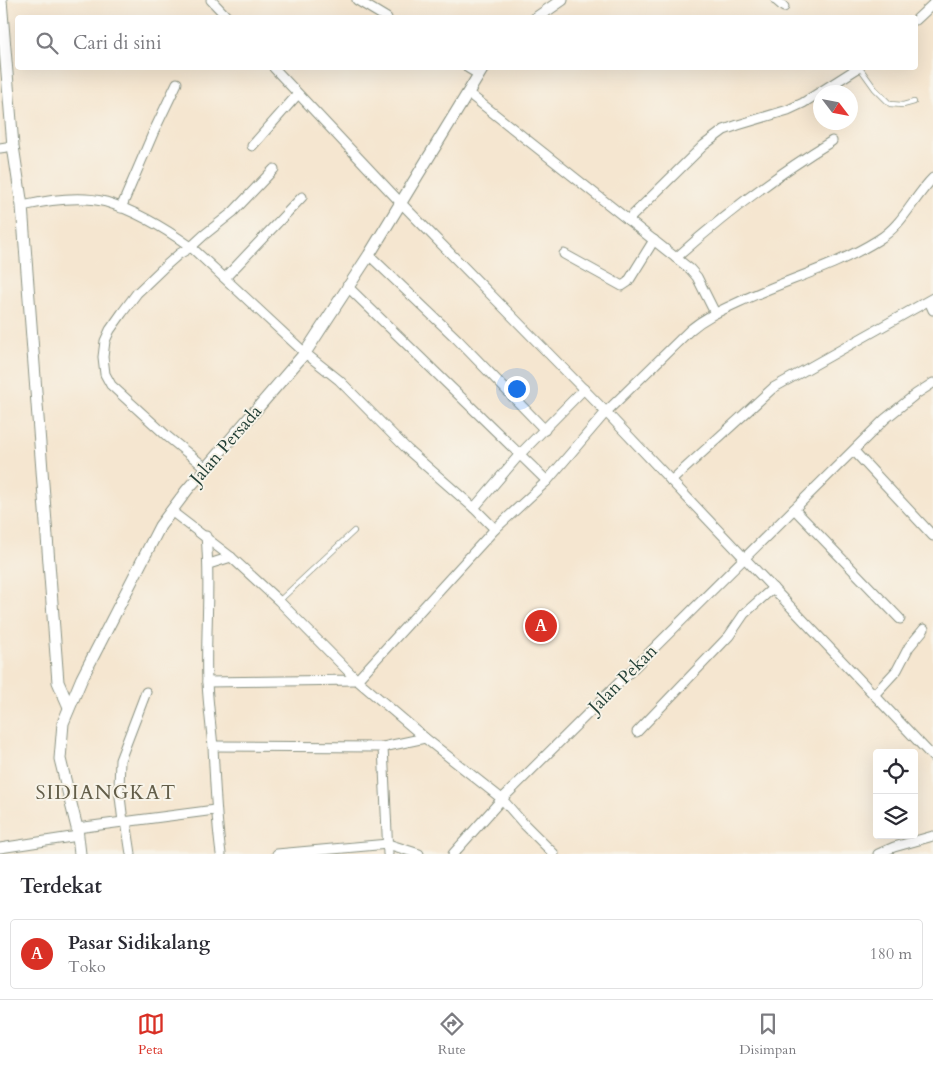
<!DOCTYPE html>
<html lang="id">
<head>
<meta charset="utf-8">
<style>
  :root { --surface:#fff; --page:#f2f2f3; --text:#2b2b33; --muted:#7c7c81; --line:#e1e1e2; --accent:#d93025 }
  body { margin:0; font-family:Cardo,serif; background:var(--page); color:var(--text) }
  .controls { position:absolute; right:15px; bottom:15px; display:grid; overflow:hidden; border-radius:5px; box-shadow:0 5px 20px #0002 }
  .controls button { width:45px; height:45px; display:grid; place-items:center; padding:0; border:0; border-bottom:1px solid var(--line); background:var(--surface); color:var(--text); font:25px sans-serif }
  .compass { position:absolute; left:813px; top:85px; width:45px; height:45px; border-radius:50%; background:var(--surface); box-shadow:0 5px 20px #0002; rotate:122deg }
  .you { position:absolute; left:516px; top:388px; width:18px; height:18px; margin:-12px; border:4px solid #fff; border-radius:50%; background:#1a73e8; box-shadow:0 0 0 8px #1a73e833 }
  .badge { display:grid; place-items:center; width:32px; height:32px; border-radius:50%; background:var(--accent); color:#fff; font-size:16px; font-weight:700 }
  .pin { position:absolute; translate:-50% -50%; border:2px solid #fff; box-shadow:0 1px 5px #0006 }
  .list { margin:0; padding:0; list-style:none }
  h2 { display:flex; justify-content:space-between; align-items:center; height:65px; margin:0; padding:0 20px; font-size:21px }
  h2 small { font-size:16px; font-weight:400; color:var(--muted) }
  .list li { display:grid; grid-template-columns:32px 1fr auto; gap:15px; align-items:center; box-sizing:border-box; height:70px; margin:0 10px 10px; padding:0 10px; border:1px solid var(--line); border-radius:5px }
  .list b { display:block; font-size:19px; white-space:nowrap }
  .list p { margin:0; font-size:16px; white-space:nowrap; color:var(--muted) }
  .list em { font-size:16px; font-style:normal; color:var(--muted) }
  .icon { flex:none; width:28px; height:28px; fill:none; stroke:currentColor; stroke-width:2; stroke-linecap:round; stroke-linejoin:round }
  .map { position:relative; flex:none; width:933px; height:854px; overflow:hidden }
  .search { position:absolute; background:var(--surface); box-shadow:0 5px 20px #0002; left:15px; right:15px; top:15px; height:55px; display:flex; align-items:center; gap:12px; box-sizing:border-box; padding:0 18px; border-radius:5px; color:var(--muted); font-size:19px }
  .sheet { height:145px; background:var(--surface) }
  nav { display:flex; justify-content:space-around; align-items:center; box-sizing:border-box; height:70px; border-top:1px solid var(--line); background:var(--surface); font-size:14px; color:var(--muted) }
  nav a { display:grid; justify-items:center; gap:2px }
  nav .on { color:var(--accent) }
  .map>svg:first-child { display:block }
  .lines { fill:none; stroke-linecap:round; stroke-linejoin:round }
  .service-casing { stroke:#8a9282; stroke-width:6 }
  .minor-casing { stroke:#8a9282; stroke-width:11 }
  .tertiary-casing { stroke:#8a9282; stroke-width:13 }
  .service { stroke:#fff; stroke-width:4.5 }
  .minor { stroke:#fff; stroke-width:9 }
  .tertiary { stroke:#fff; stroke-width:11 }
  .labels { text-anchor:middle; dominant-baseline:central; stroke-width:4; stroke-linejoin:round; paint-order:stroke }
  .street-label { font-size:18px; fill:#1f3d34; stroke:#f7f3e8 }
  .quarter-label { font-size:20px; letter-spacing:1px; fill:#635e49; stroke:#f7f3e8 }
</style>
</head>
<body>
<div class="map">
<svg width="933" height="854" viewBox="0 0 933 854">
  <rect width="100%" height="100%" fill="#f7f3e8"/>
  <filter id="ink" filterUnits="userSpaceOnUse"><feTurbulence type="fractalNoise" baseFrequency=".02" numOctaves="2"/><feDisplacementMap in="SourceGraphic" scale="10" xChannelSelector="R" yChannelSelector="G"/><feConvolveMatrix kernelMatrix="1 2 1 2 8 2 1 2 1" color-interpolation-filters="sRGB"/></filter>
  <filter id="wash" filterUnits="userSpaceOnUse"><feTurbulence type="fractalNoise" baseFrequency=".0096" numOctaves="4" result="noise"/><feDisplacementMap in="SourceGraphic" scale="20" xChannelSelector="R" yChannelSelector="G"/><feGaussianBlur stdDeviation="1.12" result="paint"/><feColorMatrix in="noise" values="0 0 0 0 0 0 0 0 0 0 0 0 0 0 0 0 0 1.4 0 .05"/><feComposite in="paint" operator="in"/></filter>
  <g filter="url(#wash)">
    <rect width="100%" height="100%" fill="#f5e6d0"/>
  </g>
  <g filter="url(#ink)">
    <g class="lines">
      <g class="service-casing">
        <g id="service">
          <path d="M860,68L875,89L890,104L903,105L914,102"/>
          <path d="M279,601L354,531"/>
        </g>
      </g>
      <g class="minor-casing">
        <g id="minor">
          <path d="M211,0L228,18"/>
          <path d="M357,0L387,18"/>
          <path d="M776,0L784,7"/>
          <path d="M916,20L933,4"/>
          <path d="M274,68L400,202L606,412L933,757"/>
          <path d="M468,68L478,74"/>
          <path d="M468,93L690,269L697,277L715,313"/>
          <path d="M252,146L298,94"/>
          <path d="M0,148L13,146"/>
          <path d="M22,206C48,200 80,195 106,202C136,211 166,229 191,247L305,353L339,380L408,450L474,508L495,529"/>
          <path d="M121,208L154,131L177,83"/>
          <path d="M628,220L704,145L724,130L738,125L788,110L803,103L858,68"/>
          <path d="M564,254L622,286L628,282L654,240"/>
          <path d="M369,255L457,339L545,430"/>
          <path d="M676,258C725,214 776,175 832,141"/>
          <path d="M225,278L302,197"/>
          <path d="M347,286L547,481"/>
          <path d="M929,301L933,310"/>
          <path d="M854,451L933,536"/>
          <path d="M206,468L168,437L111,385L105,374L103,357L105,341L110,330L122,313L137,293L162,269L179,254L191,247L204,235L233,212L274,169"/>
          <path d="M671,481L773,388L933,298"/>
          <path d="M474,508L520,454L584,389"/>
          <path d="M794,509L900,619"/>
          <path d="M171,511L231,557L279,601L357,680L425,738L502,799L523,823L554,854"/>
          <path d="M206,536C211,585 205,633 207,682C208,704 211,725 213,747C215,783 216,818 221,854"/>
          <path d="M209,564L231,557"/>
          <path d="M207,682L357,680L495,529L547,481L606,412L690,330C705,317 722,310 739,302C785,280 835,267 878,240C903,225 913,198 933,178"/>
          <path d="M874,695L897,670L909,647L924,629"/>
          <path d="M637,732L729,636L744,614L773,588"/>
          <path d="M213,746L383,747L425,738"/>
          <path d="M383,747L388,854"/>
          <path d="M126,821L131,854"/>
          <path d="M123,822L119,788L120,760L146,692"/>
          <path d="M77,828L215,810"/>
          <path d="M0,848L78,836"/>
          <path d="M277,854L388,844L419,854"/>
          <path d="M453,854L502,799L794,509L885,419L916,394L933,383"/>
          <path d="M878,854L894,847L933,836"/>
        </g>
      </g>
      <g class="tertiary-casing">
        <g id="tertiary">
          <path d="M1,0L13,146L22,206L58,682L69,707"/>
          <path d="M536,18L562,0"/>
          <path d="M80,854L77,828L60,759L63,723L82,678L160,526L187,490L305,353L369,255L483,68"/>
        </g>
      </g>
      <use href="#service" class="service"/>
      <use href="#minor" class="minor"/>
      <use href="#tertiary" class="tertiary"/>
    </g>
  </g>
  <g class="labels">
    <g class="street-label">
      <text transform="translate(226 445) rotate(-49)">Jalan Persada</text>
      <text transform="translate(623 679) rotate(-45)">Jalan Pekan</text>
    </g>
    <g class="quarter-label">
      <text x="106" y="792">SIDIANGKAT</text>
    </g>
  </g>
</svg>
<div class="controls">
<button><svg class="icon" aria-label="locate" viewBox="0 0 24 24"><circle cx="12" cy="12" r="6"/><path d="M12 2v4M12 18v4M2 12h4M18 12h4"/></svg></button>
<button><svg class="icon" aria-label="layers" viewBox="0 0 24 24"><path d="M12 4l9 5-9 5-9-5zM3 14l9 5 9-5"/></svg></button>
</div>
<svg class="compass" viewBox="-18 -18 36 36"><path d="M0-13l5 13h-10z" fill="#e53935"/><path d="M0 13l5-13h-10z" fill="#7c7c81"/></svg>
<div class="you"></div>
<div class="pin badge" style="left:541px;top:626px">A</div>
<div class="search"><svg class="icon" aria-label="search" viewBox="0 0 24 24"><circle cx="10" cy="10" r="6"/><path d="M15 15l6 6"/></svg>Cari di sini</div>
</div>
<section class="sheet">
<h2>Terdekat<small></small></h2>
<ul class="list">
<li><span class="badge">A</span><div><b>Pasar Sidikalang</b><p>Toko</p></div><em>180 m</em></li>
</ul>
</section>
<nav>
<a class="on"><svg class="icon" aria-label="map" viewBox="0 0 24 24"><path d="M3 6l6-2 6 2 6-2v14l-6 2-6-2-6 2zM9 4v14M15 6v14"/></svg>Peta</a>
<a><svg class="icon" aria-label="directions" viewBox="0 0 24 24"><path d="M12 3l9 9-9 9-9-9zM9 14v-3h6M13 9l2 2-2 2"/></svg>Rute</a>
<a><svg class="icon" aria-label="saved" viewBox="0 0 24 24"><path d="M7 4h10v16l-5-4-5 4z"/></svg>Disimpan</a>
</nav>
</body>
</html>
